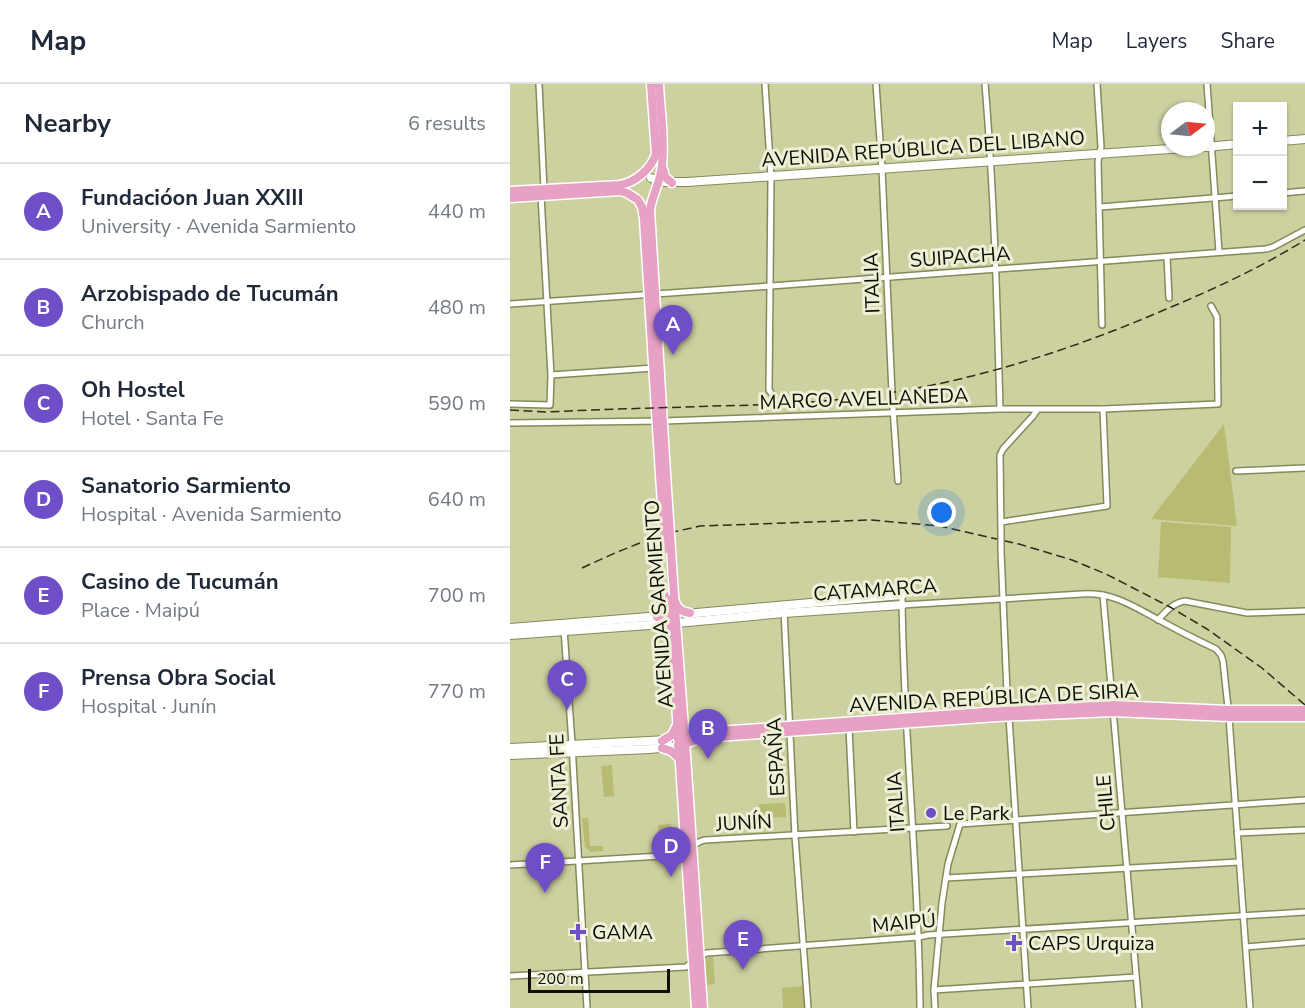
<!DOCTYPE html>
<html lang="en">
<head>
<meta charset="utf-8">
<style>
  :root { --surface:#fff; --page:#f6f6f7; --text:#1f2937; --muted:#747a83; --line:#e0e1e3; --accent:#6e4fc8 }
  body { margin:0; font-family:"Nunito Sans",sans-serif; background:var(--page); color:var(--text) }
  .controls { position:absolute; right:18px; top:18px; display:grid; overflow:hidden; border-radius:0px; box-shadow:0 2px 4px #0004 }
  .controls button { width:54px; height:54px; display:grid; place-items:center; padding:0; border:0; border-bottom:2px solid var(--line); background:var(--surface); color:var(--text); font:30px sans-serif }
  .compass { position:absolute; left:651px; top:18px; width:54px; height:54px; border-radius:50%; background:var(--surface); box-shadow:0 2px 4px #0004; rotate:74deg }
  .scale { position:absolute; left:18px; bottom:15px; width:142px; box-sizing:border-box; padding-left:6px; border:3px solid #0e0e01; border-top:0; font-size:16px; line-height:21px; white-space:nowrap; color:#0e0e01; -webkit-text-stroke:4px #edefd6; paint-order:stroke }
  .you { position:absolute; left:432px; top:429px; width:21px; height:21px; margin:-15px; border:4px solid #fff; border-radius:50%; background:#1a73e8; box-shadow:0 0 0 9px #1a73e833 }
  .badge { display:grid; place-items:center; width:39px; height:39px; border-radius:50%; background:var(--accent); color:#fff; font-size:20px; font-weight:700 }
  .pin { position:absolute; translate:-50% -50px; filter:drop-shadow(0 2px 3px #0008) }
  .pin::after { content:''; position:absolute; top:32px; width:21px; height:18px; background:inherit; clip-path:polygon(0 0,100% 0,50% 100%) }
  .list { margin:0; padding:0; list-style:none }
  h2 { display:flex; justify-content:space-between; align-items:center; height:78px; margin:0; padding:0 24px; font-size:26px }
  h2 small { font-size:20px; font-weight:400; color:var(--muted) }
  .list li { display:grid; grid-template-columns:39px 1fr auto; gap:18px; align-items:center; box-sizing:border-box; height:96px; padding:0 24px; border-top:2px solid var(--line) }
  .list b { display:block; font-size:22px; white-space:nowrap }
  .list p { margin:0; font-size:20px; white-space:nowrap; color:var(--muted) }
  .list em { font-size:20px; font-style:normal; color:var(--muted) }
  .map { position:relative; flex:none; width:795px; height:924px; overflow:hidden }
  header { display:flex; align-items:center; gap:36px; box-sizing:border-box; height:84px; padding:0 30px; background:var(--surface); border-bottom:2px solid var(--line) }
  header strong { font-size:28px }
  nav { display:flex; gap:33px; margin-inline-start:auto; font-size:21px }
  main { display:flex }
  aside { flex:1; background:var(--surface) }
  .map>svg:first-child { display:block }
  .green { fill:#b8bc73 }
  .lines { fill:none; stroke-linecap:round; stroke-linejoin:round }
  .minor-casing { stroke:#86895a; stroke-width:8 }
  .secondary-casing { stroke:#86895a; stroke-width:10 }
  .primary-casing { stroke:#fff; stroke-width:11 }
  .minor { stroke:#fff; stroke-width:5 }
  .secondary { stroke:#fff; stroke-width:8 }
  .primary { stroke:#e6a1c4; stroke-width:8 }
  .rail { stroke:#2d2d1a; stroke-width:1.5; stroke-dasharray:9 4.5; stroke-linecap:butt }
  .minor-bridge-casing { stroke:#86895a; stroke-width:8; stroke-linecap:butt }
  .primary-bridge-casing { stroke:#fff; stroke-width:11; stroke-linecap:butt }
  .minor-bridge { stroke:#fff; stroke-width:5 }
  .primary-bridge { stroke:#e6a1c4; stroke-width:8 }
  .poi-dot { fill:#6e4fc8; stroke:#edefd6; stroke-width:2 }
  .labels { text-anchor:middle; dominant-baseline:central; stroke-width:6; stroke-linejoin:round; paint-order:stroke }
  .street-label { font-size:20px; fill:#0e0e01; stroke:#edefd6 }
  .poi-label { font-size:20px; fill:#0e0e01; stroke:#edefd6; text-anchor:start }
</style>
</head>
<body>
<header>
<strong>Map</strong>
<nav><a>Map</a><a>Layers</a><a>Share</a></nav>
</header>
<main>
<aside>
<h2>Nearby<small>6 results</small></h2>
<ul class="list">
<li><span class="badge">A</span><div><b>Fundacióon Juan XXIII</b><p>University · Avenida Sarmiento</p></div><em>440 m</em></li>
<li><span class="badge">B</span><div><b>Arzobispado de Tucumán</b><p>Church</p></div><em>480 m</em></li>
<li><span class="badge">C</span><div><b>Oh Hostel</b><p>Hotel · Santa Fe</p></div><em>590 m</em></li>
<li><span class="badge">D</span><div><b>Sanatorio Sarmiento</b><p>Hospital · Avenida Sarmiento</p></div><em>640 m</em></li>
<li><span class="badge">E</span><div><b>Casino de Tucumán</b><p>Place · Maipú</p></div><em>700 m</em></li>
<li><span class="badge">F</span><div><b>Prensa Obra Social</b><p>Hospital · Junín</p></div><em>770 m</em></li>
</ul>
</aside>
<div class="map">
<svg width="795" height="924" viewBox="0 0 795 924">
  <rect width="100%" height="100%" fill="#cdd09f"/>
  <g class="green">
    <path d="M714,340L727,442L641,435Z"/>
    <path d="M651,438L721,443L720,499L648,493Z"/>
    <path d="M102,681L104,712L94,713L91,682Z"/>
    <path d="M275,719L276,733L250,734L249,720Z"/>
    <path d="M72,734H78L80,762H93V767L81,768L75,763Z"/>
    <path d="M161,740L163,761L150,762L148,741Z"/>
    <path d="M203,873L205,900L195,901L193,874Z"/>
    <path d="M293,902L295,924H273L272,904Z"/>
  </g>
  <g class="lines">
    <g class="minor-casing">
      <g id="minor">
        <path d="M255,0L261,93L259,306L262,310"/>
        <path d="M366,0L372,85L382,309L388,397"/>
        <path d="M475,0C484,108 487,217 490,325"/>
        <path d="M587,0L591,63L588,78L592,241"/>
        <path d="M697,0L709,168"/>
        <path d="M772,109L795,107"/>
        <path d="M590,123L728,112"/>
        <path d="M657,173L659,214"/>
        <path d="M0,220L261,202L756,165L763,163L795,146"/>
        <path d="M41,291L144,284"/>
        <path d="M0,320L40,321L41,291L31,112L34,105L29,0"/>
        <path d="M0,339L153,337L490,325H593L708,320L707,233L701,222"/>
        <path d="M726,387L795,384"/>
        <path d="M491,438L597,422L593,325"/>
        <path d="M491,450L490,371L493,365L523,332L527,326"/>
        <path d="M392,511C393,649 409,786 410,924"/>
        <path d="M593,511L629,924"/>
        <path d="M392,521L572,510C604,508 624,523 651,537C669,547 687,556 706,565L711,571L713,577L719,633L740,924"/>
        <path d="M274,527L285,752L298,924"/>
        <path d="M648,536C656,527 663,519 675,517L737,529L795,527"/>
        <path d="M54,545L62,660L77,924"/>
        <path d="M489,628L497,614V609L491,467"/>
        <path d="M499,633L518,924"/>
        <path d="M339,644L344,748"/>
        <path d="M727,749L795,746"/>
        <path d="M0,781L168,771C178,767 184,758 195,756L437,742"/>
        <path d="M436,794L729,778"/>
        <path d="M736,863L795,858"/>
        <path d="M0,892L176,883C183,878 188,871 197,869L409,853L418,851L795,828"/>
        <path d="M424,906L626,893"/>
        <path d="M425,924L424,906L432,819L438,780L450,740L795,716"/>
      </g>
    </g>
    <g class="secondary-casing">
      <g id="secondary">
        <path d="M772,57L795,55"/>
        <path d="M696,63L728,60"/>
        <path d="M141,94L154,98H177L689,63"/>
        <path d="M175,530L392,511"/>
        <path d="M0,544L151,532"/>
        <path d="M0,551L167,539L274,529L392,521"/>
        <path d="M0,664L158,656"/>
        <path d="M0,671L140,665L168,662"/>
      </g>
    </g>
    <g class="primary-casing">
      <g id="primary">
        <path d="M149,0C150,26 155,54 152,81C151,97 142,111 140,126L156,390"/>
        <path d="M153,85L155,93L162,99"/>
        <path d="M0,107L110,101C126,98 141,85 146,70L141,0"/>
        <path d="M0,114L110,107L117,109L125,114"/>
        <path d="M128,116L132,123L134,135L150,391"/>
        <path d="M164,511L176,671L193,924"/>
        <path d="M159,512L186,924"/>
        <path d="M165,518C168,526 173,528 180,529"/>
        <path d="M147,533L155,528L158,521"/>
        <path d="M168,655L181,650L207,647L489,627L603,621L718,626H795"/>
        <path d="M152,657L162,651L166,643"/>
        <path d="M168,662L193,654L487,633L603,628L719,633H795"/>
        <path d="M152,664L161,667L170,675"/>
      </g>
    </g>
    <use href="#minor" class="minor"/>
    <use href="#secondary" class="secondary"/>
    <use href="#primary" class="primary"/>
    <g class="rail">
      <path d="M0,326L38,328C94,325 150,324 205,322C257,321 308,319 359,312C461,298 559,267 654,226C702,206 750,184 795,156"/>
      <path d="M72,484L105,469L150,451L190,442L360,436L430,442L509,460L562,476L596,490L660,523L697,545L752,584L795,621"/>
    </g>
    <g class="minor-bridge-casing">
      <path id="minor-bridge" d="M491,450V467"/>
    </g>
    <g class="primary-bridge-casing">
      <g id="primary-bridge">
        <path d="M156,390L164,511"/>
        <path d="M150,391L155,465"/>
      </g>
    </g>
    <use href="#minor-bridge" class="minor-bridge"/>
    <use href="#primary-bridge" class="primary-bridge"/>
  </g>
  <g class="poi-dot">
    <circle cx="421" cy="729" r="6"/>
    <path d="M65 839h6v6h6v6h-6v6h-6v-6h-6v-6h6z"/>
    <path d="M501 850h6v6h6v6h-6v6h-6v-6h-6v-6h6z"/>
  </g>
  <g class="labels">
    <g class="street-label">
      <text transform="translate(413 65) rotate(-4)">AVENIDA REPÚBLICA DEL LIBANO</text>
      <text transform="translate(450 173) rotate(-4)">SUIPACHA</text>
      <text transform="translate(362 199) rotate(-92)">ITALIA</text>
      <text transform="translate(354 315) rotate(-2)">MARCO AVELLANEDA</text>
      <text transform="translate(365 506) rotate(-4)">CATAMARCA</text>
      <text transform="translate(149 520) rotate(-94)">AVENIDA SARMIENTO</text>
      <text transform="translate(484 614) rotate(-3)">AVENIDA REPÚBLICA DE SIRIA</text>
      <text transform="translate(266 673) rotate(-93)">ESPAÑA</text>
      <text transform="translate(49 697) rotate(-93)">SANTA FE</text>
      <text transform="translate(386 718) rotate(-94)">ITALIA</text>
      <text transform="translate(596 719) rotate(-95)">CHILE</text>
      <text transform="translate(234 739) rotate(-3)">JUNÍN</text>
      <text transform="translate(394 839) rotate(-5)">MAIPÚ</text>
    </g>
    <g class="poi-label">
      <text x="433" y="729">Le Park</text>
      <text x="82" y="848">GAMA</text>
      <text x="518" y="859">CAPS Urquiza</text>
    </g>
  </g>
</svg>
<div class="controls">
<button>+</button>
<button>−</button>
</div>
<svg class="compass" viewBox="-18 -18 36 36"><path d="M0-13l5 13h-10z" fill="#e53935"/><path d="M0 13l5-13h-10z" fill="#747a83"/></svg>
<div class="scale">200 m</div>
<div class="you"></div>
<div class="pin badge" style="left:163px;top:271px">A</div>
<div class="pin badge" style="left:198px;top:675px">B</div>
<div class="pin badge" style="left:57px;top:626px">C</div>
<div class="pin badge" style="left:161px;top:793px">D</div>
<div class="pin badge" style="left:233px;top:886px">E</div>
<div class="pin badge" style="left:35px;top:809px">F</div>
</div>
</main>
</body>
</html>
